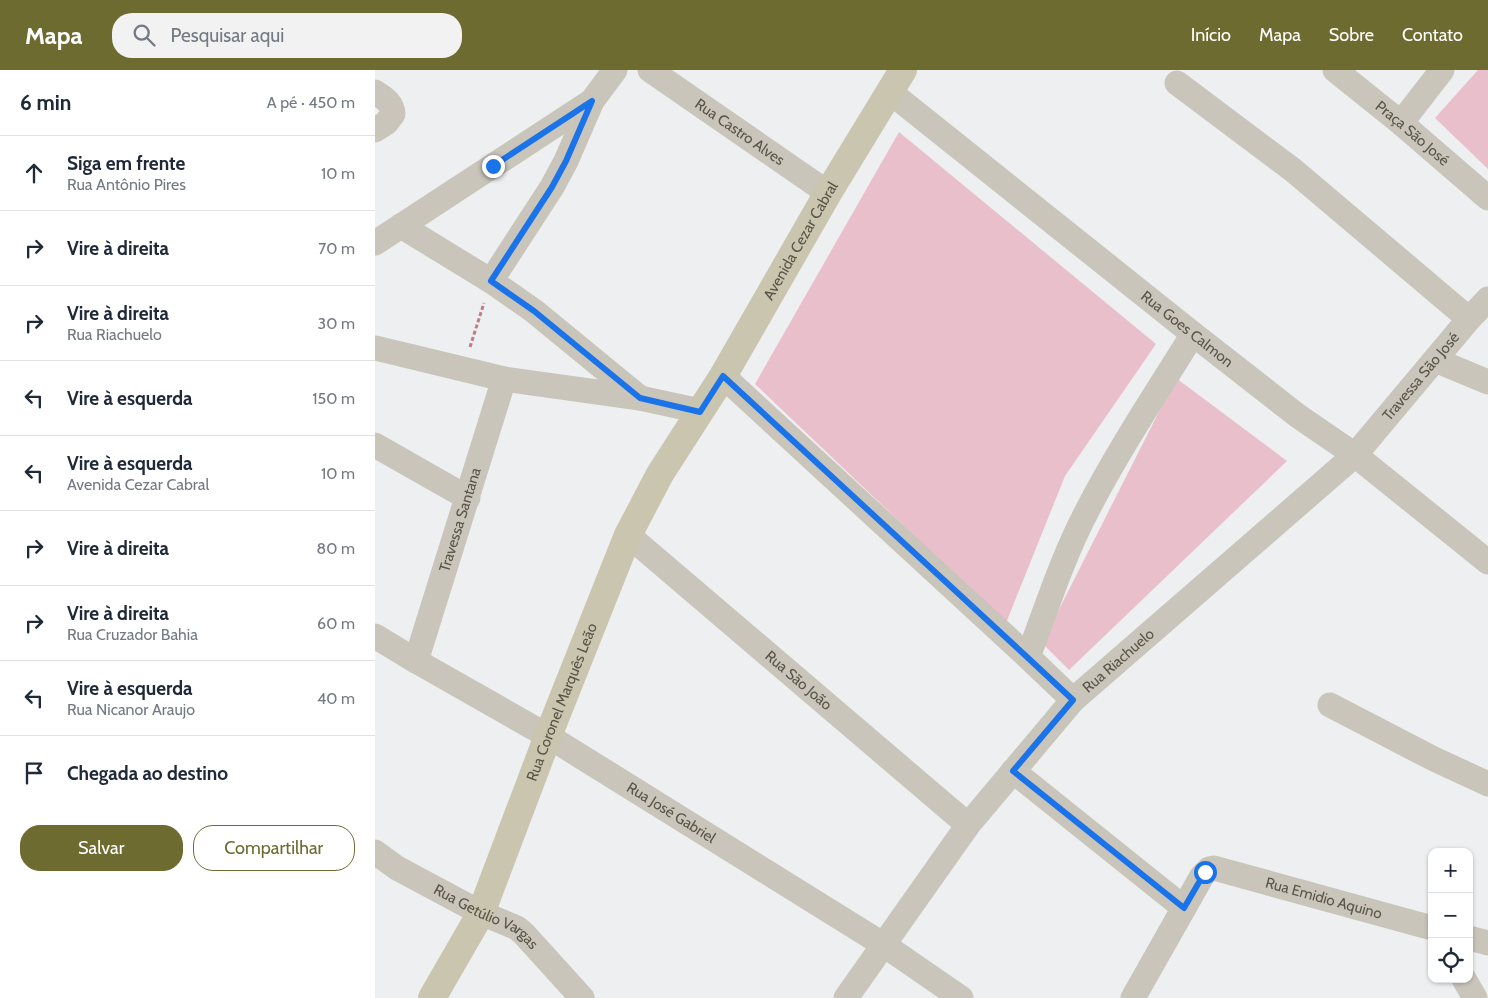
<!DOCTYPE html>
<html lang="pt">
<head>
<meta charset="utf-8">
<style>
  :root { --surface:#fff; --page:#f2f2f3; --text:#1f2937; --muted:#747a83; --line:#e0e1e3; --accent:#6e6b31 }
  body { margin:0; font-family:Cabin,sans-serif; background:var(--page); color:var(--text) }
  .controls { position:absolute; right:15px; bottom:15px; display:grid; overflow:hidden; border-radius:10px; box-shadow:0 1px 4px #0004 }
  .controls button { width:45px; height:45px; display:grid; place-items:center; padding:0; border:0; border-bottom:1px solid var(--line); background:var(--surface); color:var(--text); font:25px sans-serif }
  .stop { position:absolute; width:15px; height:15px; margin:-11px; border:4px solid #1a73e8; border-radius:50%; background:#fff }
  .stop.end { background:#1a73e8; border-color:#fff; box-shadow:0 1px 5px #0008 }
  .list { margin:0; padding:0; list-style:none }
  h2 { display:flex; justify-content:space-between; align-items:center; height:65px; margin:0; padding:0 20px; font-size:21px }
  h2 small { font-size:16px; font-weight:400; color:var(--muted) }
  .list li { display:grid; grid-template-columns:32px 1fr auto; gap:15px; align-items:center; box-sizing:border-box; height:75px; padding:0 20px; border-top:1px solid var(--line) }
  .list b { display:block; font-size:19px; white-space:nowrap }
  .list p { margin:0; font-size:16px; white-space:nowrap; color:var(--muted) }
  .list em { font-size:16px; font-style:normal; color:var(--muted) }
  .actions { display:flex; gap:10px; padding:15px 20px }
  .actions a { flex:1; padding:11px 0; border:1px solid var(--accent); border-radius:20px; text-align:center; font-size:18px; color:var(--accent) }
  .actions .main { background:var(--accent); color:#fff }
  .icon { flex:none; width:28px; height:28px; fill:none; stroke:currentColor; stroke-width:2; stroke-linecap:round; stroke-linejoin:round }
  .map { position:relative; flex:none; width:1113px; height:928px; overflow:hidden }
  header { display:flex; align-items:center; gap:30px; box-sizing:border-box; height:70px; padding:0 25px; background:var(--accent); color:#fff }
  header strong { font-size:24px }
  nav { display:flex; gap:28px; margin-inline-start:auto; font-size:18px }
  .search { width:350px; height:45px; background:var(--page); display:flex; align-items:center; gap:12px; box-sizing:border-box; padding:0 18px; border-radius:20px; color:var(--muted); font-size:19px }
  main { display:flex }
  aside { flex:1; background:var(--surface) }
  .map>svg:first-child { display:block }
  .green { fill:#eabfcc }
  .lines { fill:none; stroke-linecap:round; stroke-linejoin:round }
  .path { stroke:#c57a88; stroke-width:3; stroke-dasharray:4 2.5; stroke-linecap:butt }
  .minor { stroke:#c9c5ba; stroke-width:25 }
  .major { stroke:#cac5af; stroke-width:28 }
  .route { stroke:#1a73e8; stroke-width:6 }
  .labels { text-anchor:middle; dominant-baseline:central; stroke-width:4; stroke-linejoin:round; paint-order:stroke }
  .street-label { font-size:15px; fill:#595547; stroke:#fff }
</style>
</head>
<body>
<header>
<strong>Mapa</strong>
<div class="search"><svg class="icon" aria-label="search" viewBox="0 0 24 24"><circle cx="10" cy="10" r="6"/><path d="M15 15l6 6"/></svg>Pesquisar aqui</div>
<nav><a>Início</a><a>Mapa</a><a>Sobre</a><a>Contato</a></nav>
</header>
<main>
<aside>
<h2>6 min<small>A pé · 450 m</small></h2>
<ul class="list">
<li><svg class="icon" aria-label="ahead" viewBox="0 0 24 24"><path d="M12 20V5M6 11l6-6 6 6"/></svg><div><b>Siga em frente</b><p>Rua Antônio Pires</p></div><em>10 m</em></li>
<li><svg class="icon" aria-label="right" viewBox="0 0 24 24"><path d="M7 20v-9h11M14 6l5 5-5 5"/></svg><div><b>Vire à direita</b></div><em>70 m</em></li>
<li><svg class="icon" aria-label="right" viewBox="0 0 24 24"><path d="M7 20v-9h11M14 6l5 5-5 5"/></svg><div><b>Vire à direita</b><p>Rua Riachuelo</p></div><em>30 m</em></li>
<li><svg class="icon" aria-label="left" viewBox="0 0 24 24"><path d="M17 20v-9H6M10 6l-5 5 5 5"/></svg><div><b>Vire à esquerda</b></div><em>150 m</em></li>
<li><svg class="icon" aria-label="left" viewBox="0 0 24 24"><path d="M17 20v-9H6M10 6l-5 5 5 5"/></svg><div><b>Vire à esquerda</b><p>Avenida Cezar Cabral</p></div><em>10 m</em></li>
<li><svg class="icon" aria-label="right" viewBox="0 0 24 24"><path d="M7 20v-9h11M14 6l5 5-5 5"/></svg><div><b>Vire à direita</b></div><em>80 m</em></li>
<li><svg class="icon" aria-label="right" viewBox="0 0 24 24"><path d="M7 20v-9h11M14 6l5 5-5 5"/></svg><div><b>Vire à direita</b><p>Rua Cruzador Bahia</p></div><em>60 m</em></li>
<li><svg class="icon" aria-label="left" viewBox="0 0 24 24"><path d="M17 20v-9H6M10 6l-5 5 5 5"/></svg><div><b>Vire à esquerda</b><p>Rua Nicanor Araujo</p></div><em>40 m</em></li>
<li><svg class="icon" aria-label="arrive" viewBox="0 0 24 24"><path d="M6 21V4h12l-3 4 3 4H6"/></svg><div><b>Chegada ao destino</b></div></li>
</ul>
<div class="actions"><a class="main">Salvar</a><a>Compartilhar</a></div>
</aside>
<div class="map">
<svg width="1113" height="928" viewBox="0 0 1113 928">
  <rect width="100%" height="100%" fill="#edeff0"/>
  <g class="green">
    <path d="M1103,0H1113V99L1060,48Z"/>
    <path d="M524,62L781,274L690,406L631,553L380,314Z"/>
    <path d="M801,308L912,391L694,600L667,573Z"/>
  </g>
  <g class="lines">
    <path class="path" d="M95,277L109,233"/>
    <g class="minor">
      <path id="s1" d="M275,0L453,123"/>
      <path id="s2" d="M960,0L1026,53L1113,128"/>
      <path d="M802,13L918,100L1094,249"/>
      <path d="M0,22C9,28 17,32 18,44L11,53L0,60"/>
      <path id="s3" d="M515,22L818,264L923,346L980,385L1113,492"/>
      <path d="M1026,53L1067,0"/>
      <path d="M26,156L116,211L159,241L265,328"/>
      <path d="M0,173L217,31"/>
      <path d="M116,211L177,117L191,91L217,31L240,0"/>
      <path d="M0,278L129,309L265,328L325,341"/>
      <path d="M1060,290L1113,312"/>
      <path d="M348,306L653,587L698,630"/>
      <path d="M0,375L93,428"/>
      <path id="s4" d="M253,465L593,755"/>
      <path id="s5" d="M0,566L41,591L173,666L509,875L586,928"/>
      <path d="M653,587C672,537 688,486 713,439C744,379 782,322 818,264"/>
      <path id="s6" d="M41,591L129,309"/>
      <path d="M955,635L1059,689L1113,714"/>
      <path d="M638,701L809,838"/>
      <path id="s7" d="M0,782L22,798L106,843L142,858L149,864L207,928"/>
      <path d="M1094,868L1113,873"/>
      <path d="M1089,909L1100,928"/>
      <path id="s8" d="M471,928L593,755L698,630L980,385L1094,249L1113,229"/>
      <path id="s9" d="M758,928L827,806L834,799L839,798L1057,858"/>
    </g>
    <path class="major" id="s10" d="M57,928L106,843L173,666L253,465L285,404L348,306L453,123L528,0"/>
  </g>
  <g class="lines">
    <path class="route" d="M118,96L217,31L191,91L177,117L116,211L159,241L265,328L325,342L348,306L652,587L698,630L638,701L809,838L830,802"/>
  </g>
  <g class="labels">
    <g class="street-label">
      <text stroke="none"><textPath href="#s1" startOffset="109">Rua Castro Alves</textPath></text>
      <text stroke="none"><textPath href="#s2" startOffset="100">Praça São José</textPath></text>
      <text stroke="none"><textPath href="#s10" startOffset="845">Avenida Cezar Cabral</textPath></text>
      <text stroke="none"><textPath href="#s3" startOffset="380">Rua Goes Calmon</textPath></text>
      <text stroke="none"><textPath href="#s8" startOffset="851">Travessa São José</textPath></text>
      <text stroke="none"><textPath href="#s6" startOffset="148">Travessa Santana</textPath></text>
      <text stroke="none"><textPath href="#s8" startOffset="435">Rua Riachuelo</textPath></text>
      <text stroke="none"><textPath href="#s4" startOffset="224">Rua São João</textPath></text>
      <text stroke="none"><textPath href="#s10" startOffset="324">Rua Coronel Marquês Leão</textPath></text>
      <text stroke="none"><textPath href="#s5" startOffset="345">Rua José Gabriel</textPath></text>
      <text stroke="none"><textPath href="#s9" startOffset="269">Rua Emidio Aquino</textPath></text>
      <text stroke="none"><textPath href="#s7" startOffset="129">Rua Getúlio Vargas</textPath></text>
    </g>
  </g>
</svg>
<div class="controls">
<button>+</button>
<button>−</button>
<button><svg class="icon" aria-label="locate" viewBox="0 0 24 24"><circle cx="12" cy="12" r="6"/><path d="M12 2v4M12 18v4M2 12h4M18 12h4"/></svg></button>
</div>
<div class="stop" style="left:830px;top:802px"></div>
<div class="stop end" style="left:118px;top:96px"></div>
</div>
</main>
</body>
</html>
